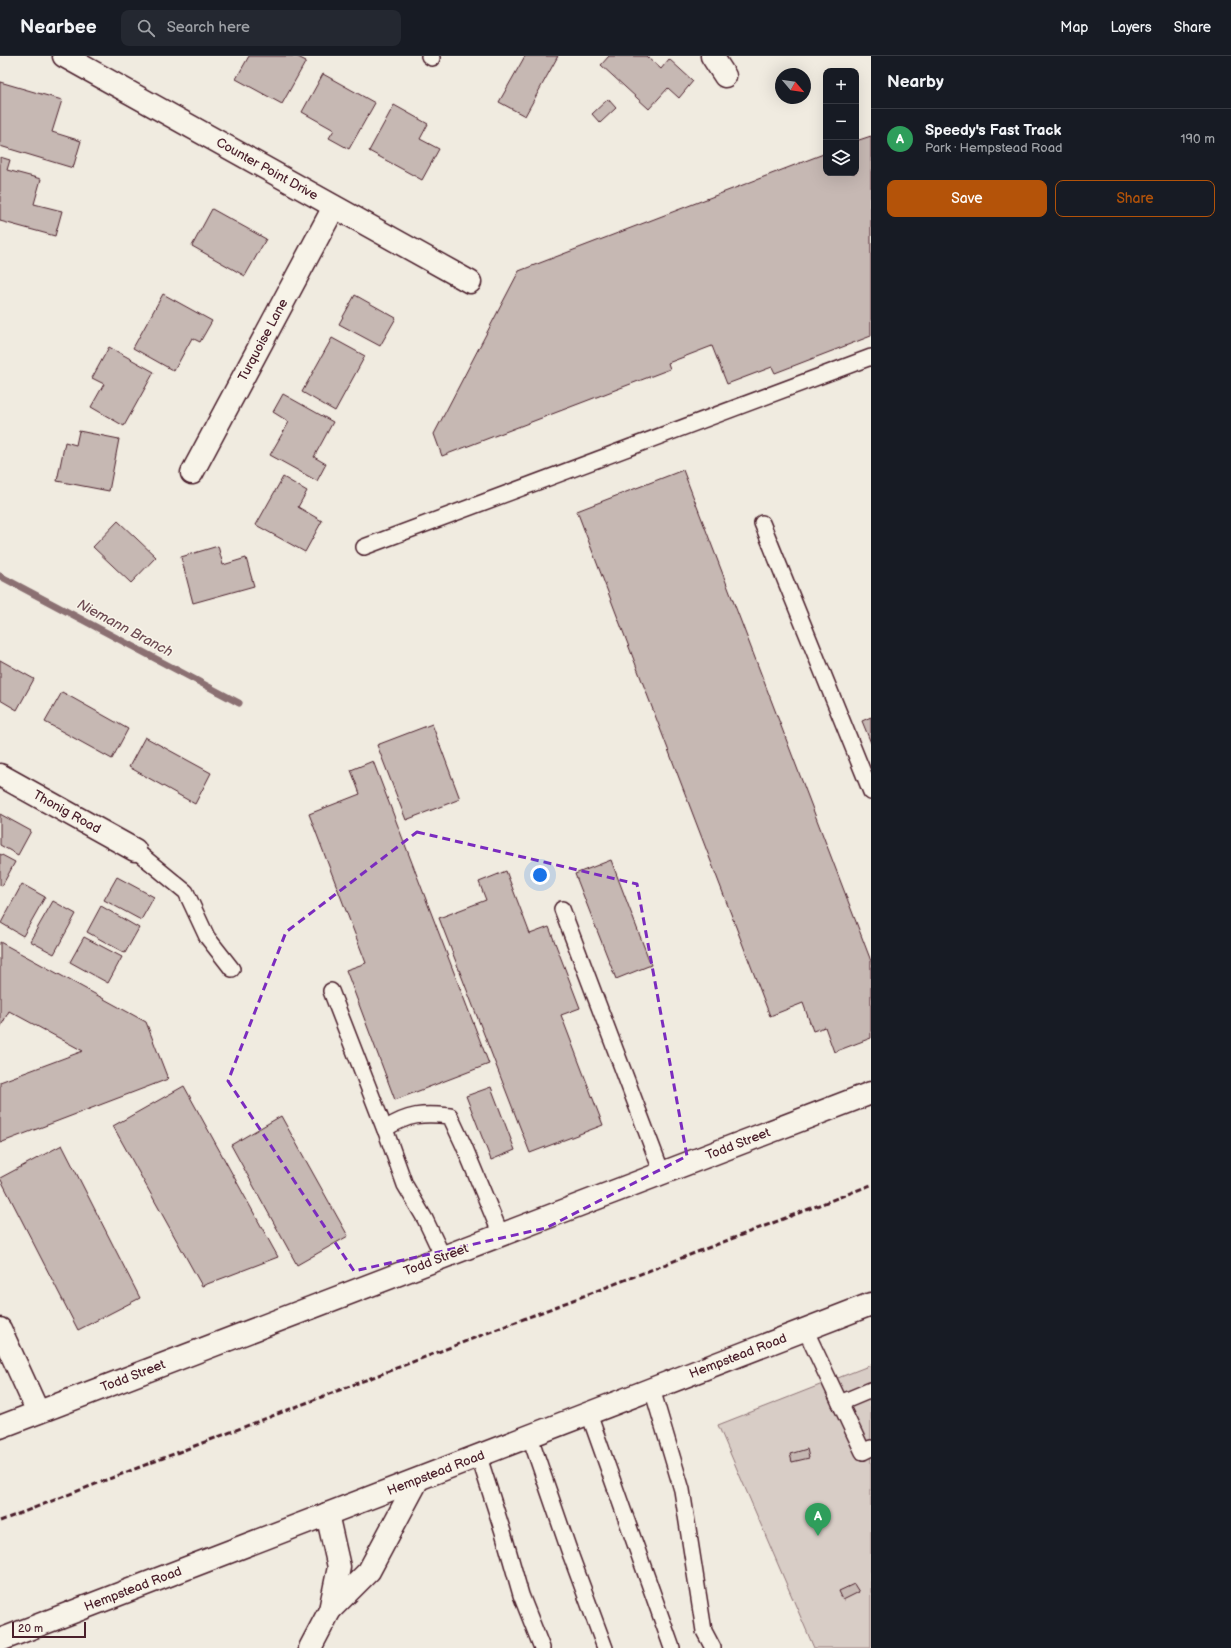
<!DOCTYPE html>
<html lang="en">
<head>
<meta charset="utf-8">
<style>
  :root { --surface:#171b24; --page:#242831; --text:#f1f3f6; --muted:#9ea1a6; --line:#363941; --accent:#b45309 }
  body { margin:0; font-family:"Balsamiq Sans",sans-serif; background:var(--page); color:var(--text) }
  .controls { position:absolute; right:12px; top:12px; display:grid; overflow:hidden; border-radius:8px; box-shadow:0 4px 16px #0002 }
  .controls button { width:36px; height:36px; display:grid; place-items:center; padding:0; border:0; border-bottom:1px solid var(--line); background:var(--surface); color:var(--text); font:20px sans-serif }
  .compass { position:absolute; left:775px; top:12px; width:36px; height:36px; border-radius:50%; background:var(--surface); box-shadow:0 4px 16px #0002; rotate:119deg }
  .scale { position:absolute; left:12px; bottom:10px; width:74px; box-sizing:border-box; padding-left:4px; border:2px solid #4a1f2b; border-top:0; font-size:11px; line-height:14px; white-space:nowrap; color:#4a1f2b; -webkit-text-stroke:3px #f7f3e8; paint-order:stroke }
  .you { position:absolute; left:540px; top:819px; width:14px; height:14px; margin:-10px; border:3px solid #fff; border-radius:50%; background:#1a73e8; box-shadow:0 0 0 6px #1a73e833 }
  .badge { display:grid; place-items:center; width:26px; height:26px; border-radius:50%; background:var(--accent); color:#fff; font-size:13px; font-weight:700 }
  .pin { position:absolute; translate:-50% -33px; filter:drop-shadow(0 1px 2px #0008) }
  .pin::after { content:''; position:absolute; top:21px; width:14px; height:12px; background:inherit; clip-path:polygon(0 0,100% 0,50% 100%) }
  .list { margin:0; padding:0; list-style:none }
  h2 { display:flex; justify-content:space-between; align-items:center; height:52px; margin:0; padding:0 16px; font-size:17px }
  h2 small { font-size:13px; font-weight:400; color:var(--muted) }
  .list li { display:grid; grid-template-columns:26px 1fr auto; gap:12px; align-items:center; box-sizing:border-box; height:60px; padding:0 16px; border-top:1px solid var(--line) }
  .list b { display:block; font-size:15px; white-space:nowrap }
  .list p { margin:0; font-size:13px; white-space:nowrap; color:var(--muted) }
  .list em { font-size:13px; font-style:normal; color:var(--muted) }
  .actions { display:flex; gap:8px; padding:12px 16px }
  .actions a { flex:1; padding:9px 0; border:1px solid var(--accent); border-radius:8px; text-align:center; font-size:14px; color:var(--accent) }
  .actions .main { background:var(--accent); color:#fff }
  .icon { flex:none; width:22px; height:22px; fill:none; stroke:currentColor; stroke-width:2; stroke-linecap:round; stroke-linejoin:round }
  .map { position:relative; flex:none; width:871px; height:1592px; overflow:hidden }
  header { display:flex; align-items:center; gap:24px; box-sizing:border-box; height:56px; padding:0 20px; background:var(--surface); border-bottom:1px solid var(--line) }
  header strong { font-size:19px }
  nav { display:flex; gap:22px; margin-inline-start:auto; font-size:14px }
  .search { width:280px; height:36px; background:var(--page); display:flex; align-items:center; gap:10px; box-sizing:border-box; padding:0 14px; border-radius:8px; color:var(--muted); font-size:15px }
  main { display:flex }
  aside { flex:1; background:var(--surface) }
  .map>svg:first-child { display:block }
  .green { fill:#d8cdc6; stroke:#917678 }
  .lines { fill:none; stroke-linecap:round; stroke-linejoin:round }
  .stream { stroke:#8b6f72; stroke-width:7 }
  .building { fill:#c6b8b3; stroke:#4a1f2b }
  .service-casing { stroke:#4a1f2b; stroke-width:18 }
  .minor-casing { stroke:#4a1f2b; stroke-width:25 }
  .tertiary-casing { stroke:#4a1f2b; stroke-width:25 }
  .secondary-casing { stroke:#4a1f2b; stroke-width:25 }
  .service { stroke:#f7f3e8; stroke-width:15 }
  .minor { stroke:#f7f3e8; stroke-width:22 }
  .tertiary { stroke:#f7f3e8; stroke-width:22 }
  .secondary { stroke:#f7f3e8; stroke-width:22 }
  .rail { stroke:#4a1f2b; stroke-width:3; stroke-dasharray:6 3; stroke-linecap:butt }
  .marked { fill:none; stroke:#7b2cbf; stroke-width:3; stroke-dasharray:8 5; stroke-linejoin:round }
  .labels { text-anchor:middle; dominant-baseline:central; stroke-width:3; stroke-linejoin:round; paint-order:stroke }
  .street-label { font-size:13px; fill:#4a1f2b; stroke:#f7f3e8 }
  .water-label { font-size:14px; font-style:italic; fill:#704e55; stroke:#f7f3e8 }
</style>
</head>
<body>
<header>
<strong>Nearbee</strong>
<div class="search"><svg class="icon" aria-label="search" viewBox="0 0 24 24"><circle cx="10" cy="10" r="6"/><path d="M15 15l6 6"/></svg>Search here</div>
<nav><a>Map</a><a>Layers</a><a>Share</a></nav>
</header>
<main>
<div class="map">
<svg width="871" height="1592" viewBox="0 0 871 1592">
  <rect width="100%" height="100%" fill="#f0ebe0"/>
  <filter id="ink" filterUnits="userSpaceOnUse"><feTurbulence type="fractalNoise" baseFrequency=".025" numOctaves="2"/><feDisplacementMap in="SourceGraphic" scale="8" xChannelSelector="R" yChannelSelector="G"/><feConvolveMatrix kernelMatrix="1 2 1 2 8 2 1 2 1" color-interpolation-filters="sRGB"/></filter>
  <g filter="url(#ink)">
    <path class="green" d="M871,1309V1592H814L718,1369Z"/>
    <g class="lines">
      <path class="stream" d="M0,520L239,647"/>
    </g>
    <g class="building">
      <path d="M249,0H296L306,5L282,48L236,23Z"/>
      <path d="M525,0H558L525,60L499,46Z"/>
      <path d="M609,0H647L661,13L669,3L693,25L679,42L668,32L649,53L601,9Z"/>
      <path d="M323,18L375,47L349,93L329,82L334,74L302,56Z"/>
      <path d="M0,26L62,44L52,76L81,85L73,112L0,90Z"/>
      <path d="M608,43L616,52L600,67L592,58Z"/>
      <path d="M394,49L428,68L420,83L439,93L422,124L369,95Z"/>
      <path d="M871,80V280L775,317L772,311L727,328L712,290L668,307L670,313L442,400L434,378L519,215L826,97V117H856V85Z"/>
      <path d="M0,101L10,104L7,114L41,123L34,148L62,155L55,180L0,165Z"/>
      <path d="M212,153L266,183L245,220L192,190Z"/>
      <path d="M163,238L212,265L200,286L192,282L174,315L133,292Z"/>
      <path d="M355,239L396,262L380,290L339,268Z"/>
      <path d="M332,282L365,300L335,355L302,336Z"/>
      <path d="M109,291L154,316L124,370L91,351L104,328L92,322Z"/>
      <path d="M283,338L333,366L314,401L326,408L317,425L270,399L289,366L273,356Z"/>
      <path d="M79,375L119,383L109,435L57,425L65,386L76,389Z"/>
      <path d="M683,414L871,905V982L834,996L825,971L813,975L803,947L770,960L577,455Z"/>
      <path d="M283,421L307,435L298,451L322,465L305,496L256,469Z"/>
      <path d="M118,465L156,501L131,527L93,491Z"/>
      <path d="M218,490L223,509L246,502L254,530L193,547L181,501Z"/>
      <path d="M0,604L34,623L17,654L0,644Z"/>
      <path d="M62,636L128,673L112,703L45,666Z"/>
      <path d="M871,661V687L862,665Z"/>
      <path d="M432,668L460,743L406,764L377,689Z"/>
      <path d="M145,681L211,717L195,748L129,711Z"/>
      <path d="M373,705L489,1008L395,1044L346,914L366,907L309,758L360,738L351,714Z"/>
      <path d="M0,758L31,775L18,799L0,789Z"/>
      <path d="M0,798L15,806L2,830L0,829Z"/>
      <path d="M611,804L651,909L616,923L575,818Z"/>
      <path d="M506,815L530,878L549,871L580,952L561,959L603,1069L530,1097L439,862L486,844L479,826Z"/>
      <path d="M117,821L154,841L141,864L104,844Z"/>
      <path d="M22,828L45,841L23,880L1,867Z"/>
      <path d="M53,845L76,858L54,898L30,885Z"/>
      <path d="M101,850L139,872L125,897L87,876Z"/>
      <path d="M84,881L122,901L108,927L70,906Z"/>
      <path d="M0,886L146,966L168,1023L0,1087V1026L83,995L9,955L0,972Z"/>
      <path d="M184,1030L278,1201L202,1230L113,1070Z"/>
      <path d="M491,1031L515,1094L491,1104L466,1040Z"/>
      <path d="M281,1060L348,1180L297,1209L231,1089Z"/>
      <path d="M62,1089L140,1242L78,1274L0,1122Z"/>
      <path d="M807,1393L809,1402L792,1406L790,1398Z"/>
      <path d="M854,1528L859,1536L843,1544L839,1535Z"/>
    </g>
    <g class="lines">
      <g class="service-casing">
        <g id="service">
          <path d="M429,0L432,2"/>
          <path d="M762,467L871,736"/>
          <path d="M364,491L871,301"/>
          <path d="M135,794L186,836L207,881L232,913"/>
          <path d="M562,853L662,1117"/>
          <path d="M331,935L385,1074"/>
          <path d="M443,1201L425,1163L405,1129L385,1073C408,1058 423,1057 450,1060L464,1090L501,1179"/>
          <path d="M805,1273L863,1396L871,1392"/>
          <path d="M652,1333L682,1434L704,1575L713,1592"/>
          <path d="M840,1347L871,1334"/>
          <path d="M589,1358L672,1592"/>
          <path d="M530,1381L571,1500L605,1592"/>
          <path d="M479,1401L503,1476L521,1539L542,1592"/>
        </g>
      </g>
      <g class="minor-casing">
        <g id="minor">
          <path d="M64,0L470,226"/>
          <path d="M712,0L725,20"/>
          <path d="M192,417L334,151"/>
          <path d="M0,719L135,794"/>
          <path d="M0,1273L38,1356"/>
          <path d="M310,1592L330,1554L339,1511L327,1458"/>
        </g>
      </g>
      <g class="tertiary-casing">
        <path id="tertiary" d="M0,1371L871,1037"/>
      </g>
      <g class="secondary-casing">
        <g id="secondary">
          <path d="M330,1554L369,1515L417,1425"/>
          <path d="M0,1584C290,1472 581,1361 871,1248"/>
        </g>
      </g>
      <use href="#service" class="service"/>
      <use href="#minor" class="minor"/>
      <use href="#tertiary" class="tertiary"/>
      <use href="#secondary" class="secondary"/>
      <path class="rail" d="M0,1465L871,1129"/>
    </g>
  </g>
  <path class="marked" d="M417,776L637,828L687,1100L546,1172L354,1215L228,1025L286,876Z"/>
  <g class="labels">
    <g class="street-label">
      <text transform="translate(267 113) rotate(29)">Counter Point Drive</text>
      <text transform="translate(263 284) rotate(-62)">Turquoise Lane</text>
      <text transform="translate(67 756) rotate(29)">Thonig Road</text>
      <text transform="translate(738 1088) rotate(-21)">Todd Street</text>
      <text transform="translate(436 1204) rotate(-21)">Todd Street</text>
      <text transform="translate(738 1300) rotate(-21)">Hempstead Road</text>
      <text transform="translate(133 1320) rotate(-21)">Todd Street</text>
      <text transform="translate(436 1417) rotate(-21)">Hempstead Road</text>
      <text transform="translate(133 1533) rotate(-21)">Hempstead Road</text>
    </g>
    <g class="water-label">
      <text transform="translate(125 572) rotate(28)">Niemann Branch</text>
    </g>
  </g>
</svg>
<div class="controls">
<button>+</button>
<button>−</button>
<button><svg class="icon" aria-label="layers" viewBox="0 0 24 24"><path d="M12 4l9 5-9 5-9-5zM3 14l9 5 9-5"/></svg></button>
</div>
<svg class="compass" viewBox="-18 -18 36 36"><path d="M0-13l5 13h-10z" fill="#e53935"/><path d="M0 13l5-13h-10z" fill="#9ea1a6"/></svg>
<div class="scale">20 m</div>
<div class="you"></div>
<div class="pin badge" style="left:818px;top:1480px;background:#2e9e5b">A</div>
</div>
<aside>
<h2>Nearby<small></small></h2>
<ul class="list">
<li><span class="badge" style="background:#2e9e5b">A</span><div><b>Speedy's Fast Track</b><p>Park · Hempstead Road</p></div><em>190 m</em></li>
</ul>
<div class="actions"><a class="main">Save</a><a>Share</a></div>
</aside>
</main>
</body>
</html>
